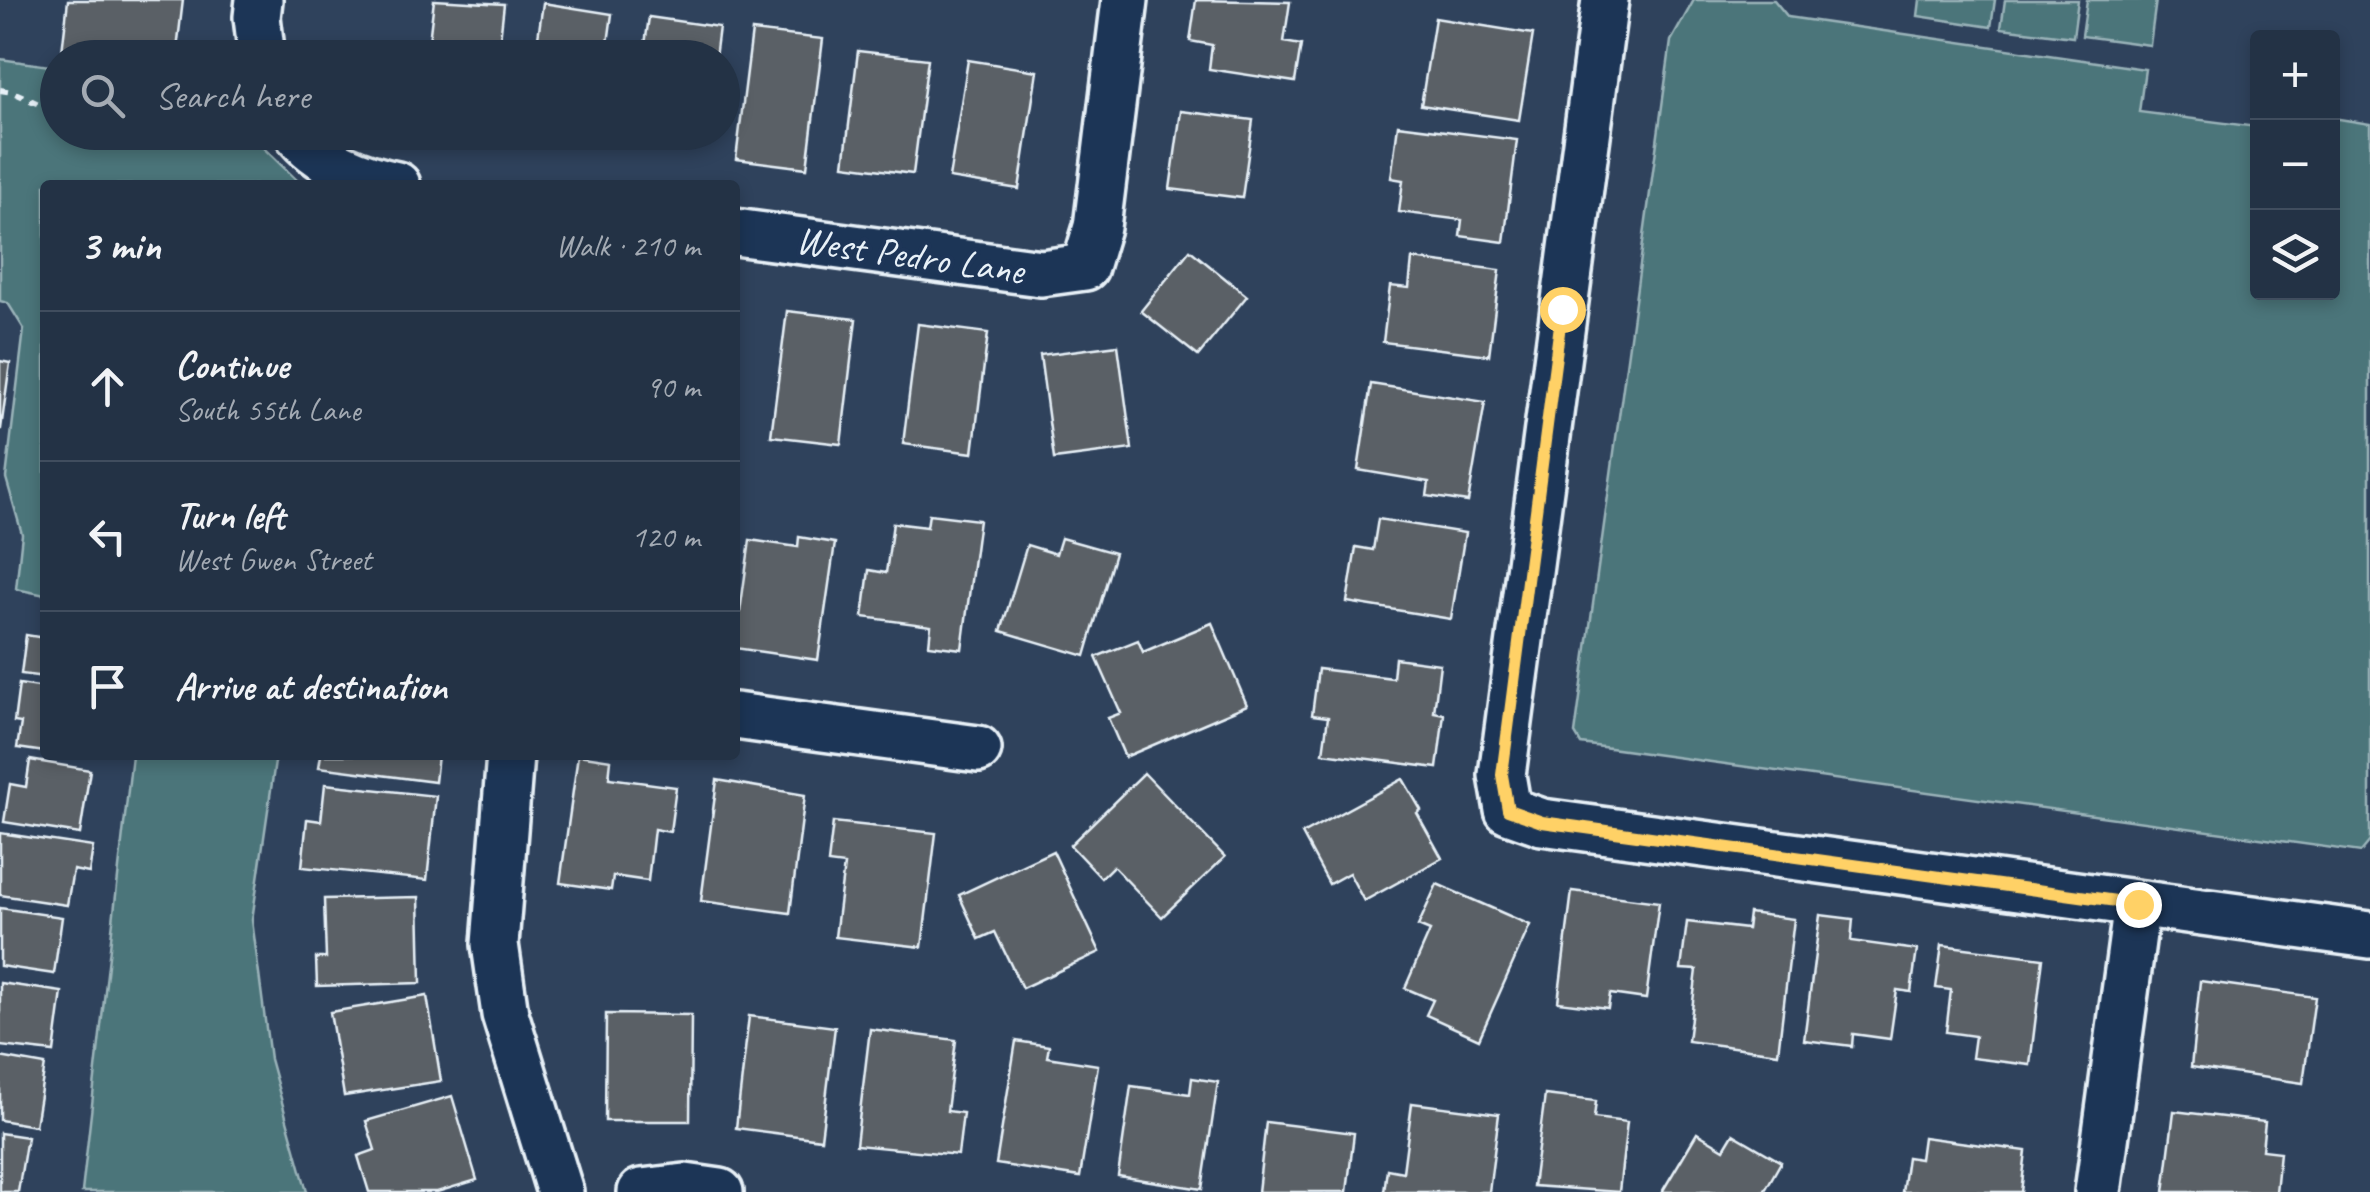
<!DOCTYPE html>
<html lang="en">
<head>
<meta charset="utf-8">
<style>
  :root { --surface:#233245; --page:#2b3a4c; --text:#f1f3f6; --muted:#a3aab3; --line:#404d5e }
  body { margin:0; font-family:Caveat,sans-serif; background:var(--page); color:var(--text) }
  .controls { position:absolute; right:30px; top:30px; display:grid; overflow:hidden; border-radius:10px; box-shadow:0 5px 15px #0003 }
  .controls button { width:90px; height:90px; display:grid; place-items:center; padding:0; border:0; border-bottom:2px solid var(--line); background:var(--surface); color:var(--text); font:50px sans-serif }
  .stop { position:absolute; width:30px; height:30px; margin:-22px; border:8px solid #ffd166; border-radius:50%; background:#fff }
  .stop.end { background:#ffd166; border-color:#fff; box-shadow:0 2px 10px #0008 }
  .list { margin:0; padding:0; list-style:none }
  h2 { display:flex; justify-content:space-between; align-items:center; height:130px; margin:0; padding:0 40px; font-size:42px }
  h2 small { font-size:32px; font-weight:400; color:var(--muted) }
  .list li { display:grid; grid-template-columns:65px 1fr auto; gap:30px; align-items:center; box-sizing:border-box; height:150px; padding:0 40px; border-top:2px solid var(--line) }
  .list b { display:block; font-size:38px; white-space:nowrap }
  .list p { margin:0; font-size:32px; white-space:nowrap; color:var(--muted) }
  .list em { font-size:32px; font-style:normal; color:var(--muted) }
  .icon { flex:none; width:55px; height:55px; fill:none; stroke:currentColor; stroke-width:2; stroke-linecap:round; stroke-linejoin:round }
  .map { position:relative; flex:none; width:2370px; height:1192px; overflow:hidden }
  .search { position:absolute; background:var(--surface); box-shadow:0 5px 15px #0003; left:40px; top:40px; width:700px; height:110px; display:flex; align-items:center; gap:25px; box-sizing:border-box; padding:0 35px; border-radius:55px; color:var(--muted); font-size:38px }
  .panel { position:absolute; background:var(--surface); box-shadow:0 5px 15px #0003; left:40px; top:180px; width:700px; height:580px; border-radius:10px }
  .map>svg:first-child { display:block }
  .green { fill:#4c757a; stroke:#9ab3b9; stroke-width:2.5 }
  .building { fill:#5a6066; stroke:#e8f1f8; stroke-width:2.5 }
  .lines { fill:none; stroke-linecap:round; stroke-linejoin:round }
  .minor-casing { stroke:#e8f1f8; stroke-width:52 }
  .path { stroke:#e8f1f8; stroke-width:6; stroke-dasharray:8 8; stroke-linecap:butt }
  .minor { stroke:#1d3557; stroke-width:45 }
  .route { stroke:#ffd166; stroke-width:12 }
  .labels { text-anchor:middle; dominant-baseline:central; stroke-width:8; stroke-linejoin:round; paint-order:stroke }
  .street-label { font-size:40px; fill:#e8f1f8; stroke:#1d3557 }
</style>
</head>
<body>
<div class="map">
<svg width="2370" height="1192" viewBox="0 0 2370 1192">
  <rect width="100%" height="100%" fill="#2f425c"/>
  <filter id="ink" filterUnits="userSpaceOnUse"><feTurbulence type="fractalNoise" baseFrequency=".01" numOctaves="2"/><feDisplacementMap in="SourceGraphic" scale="20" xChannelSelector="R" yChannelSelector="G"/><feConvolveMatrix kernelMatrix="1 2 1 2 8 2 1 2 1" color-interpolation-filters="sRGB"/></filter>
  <g filter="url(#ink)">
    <g class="green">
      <path d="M1694,0H1774L1788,17L2145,69L2139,112L2257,127L2258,292H2332L2333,118L2370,124V841L2361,852L1581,744L1575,734L1671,41Z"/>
      <path d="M1920,0H1995L1991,27L1918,16Z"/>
      <path d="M2005,0H2078L2073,37L2001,28Z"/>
      <path d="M2087,0H2156L2150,45L2082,36Z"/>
      <path d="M0,59L57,67L58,132L248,133L302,185H45V595L16,589L22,534L6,478L24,329L8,303L0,301Z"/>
      <path d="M132,755H276L252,920L270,1059L307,1192H82Z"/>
    </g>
    <g class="building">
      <path d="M68,0H183L176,58H106L62,52Z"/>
      <path d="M434,0L504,4L498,58H427Z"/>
      <path d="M1196,0L1290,2L1284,42L1301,45L1295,82L1209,69L1212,45L1190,41Z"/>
      <path d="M543,3L612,14L606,58H535Z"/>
      <path d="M649,17L719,27L715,58H643Z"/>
      <path d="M1435,18L1533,34L1519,120L1421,105Z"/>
      <path d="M752,31L823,39L807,168L736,159Z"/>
      <path d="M858,51L928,59L913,174L844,165Z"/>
      <path d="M968,60L1037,71L1019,189L949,178Z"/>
      <path d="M1181,111L1253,120L1242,198L1170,189Z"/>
      <path d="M1398,125L1517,140L1504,242L1460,236L1462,220L1399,212L1403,180L1391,178Z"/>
      <path d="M632,132H704L702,146L631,135Z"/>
      <path d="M1190,250L1247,296L1198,356L1141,311Z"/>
      <path d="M1412,259L1500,270L1489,355L1383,342L1390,286L1409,288Z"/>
      <path d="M787,311L856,319L841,444L771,436Z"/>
      <path d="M918,324L988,333L973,453L903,444Z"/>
      <path d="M1118,345L1132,449L1054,459L1040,355Z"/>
      <path d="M0,361L10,363L1,429H0Z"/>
      <path d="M1371,384L1485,402L1468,502L1427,496L1429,482L1358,470Z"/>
      <path d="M929,514L979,520L962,649L929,645L931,626L863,617L869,570L886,573L893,523L927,527Z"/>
      <path d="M1378,519L1465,533L1451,619L1347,602L1356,547L1373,550Z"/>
      <path d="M799,537L835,543L818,660L735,648L750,540L798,547Z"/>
      <path d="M1061,538L1115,553L1085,656L1001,631L1027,545L1056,554Z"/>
      <path d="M1212,623L1247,705L1125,757L1108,718L1121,713L1096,657L1138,640L1143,652Z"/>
      <path d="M26,635L45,638V677L21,674Z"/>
      <path d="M1395,658L1440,664L1434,712L1444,714L1437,768L1323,753L1328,717L1312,715L1318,669L1393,678Z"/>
      <path d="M19,684L45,688V752L17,748L21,723L14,722Z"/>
      <path d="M321,755H438L435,782L319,767Z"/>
      <path d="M578,755L611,760L609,778L676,787L670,832L654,829L648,881L613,876L611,890L560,883Z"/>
      <path d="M30,760L90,770L80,834L4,822L10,784L26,787Z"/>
      <path d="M1144,773L1225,857L1162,917L1113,866L1101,878L1070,845Z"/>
      <path d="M1403,779L1421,810L1417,813L1442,858L1364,901L1349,873L1329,884L1302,834Z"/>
      <path d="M717,780L805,795L790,913L701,901Z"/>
      <path d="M325,784L436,796L427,880L302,867L307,819L321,821Z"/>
      <path d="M833,822L936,833L922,947L835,937L844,865L828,863Z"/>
      <path d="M0,833L93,847L89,873L73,870L67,905L0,895Z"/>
      <path d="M1053,851L1100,952L1022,988L995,932L979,939L959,895Z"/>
      <path d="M1437,884L1530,925L1479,1039L1426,1015L1433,1000L1405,988L1430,931L1418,926Z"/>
      <path d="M1572,891L1659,902L1646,999L1610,994L1608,1008L1558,1002Z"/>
      <path d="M419,897L421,983L317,986L316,958H326L324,899Z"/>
      <path d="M0,908L62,917L54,974L0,966Z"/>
      <path d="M1749,913L1794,919L1778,1053L1688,1041L1697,970L1681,969L1687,922L1747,929Z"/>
      <path d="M1820,915L1853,919L1851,941L1917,950L1911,992L1897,990L1890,1039L1853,1034L1852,1046L1804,1040Z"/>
      <path d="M1942,945L2043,958L2030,1065L1972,1058L1975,1036L1946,1032L1951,990L1936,988Z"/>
      <path d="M2200,981L2315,997L2303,1083L2191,1067Z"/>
      <path d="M0,983L62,992L54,1052L0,1046Z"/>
      <path d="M427,996L441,1081L344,1096L330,1012Z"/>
      <path d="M606,1014L691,1015L690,1121H605Z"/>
      <path d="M749,1016L835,1027L821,1139L736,1128Z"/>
      <path d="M870,1029L956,1040L947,1111L963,1113L958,1155L856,1145Z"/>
      <path d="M1016,1041L1049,1046L1047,1057L1098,1065L1080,1177L996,1164Z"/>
      <path d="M0,1057L45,1065L35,1126L0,1120Z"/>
      <path d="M1192,1078L1218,1082L1202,1189L1118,1176L1131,1086L1190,1094Z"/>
      <path d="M1545,1095L1596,1101L1594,1118L1627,1122L1619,1192L1533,1186Z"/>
      <path d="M452,1096L477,1180L437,1192H369L358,1156L375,1150L366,1121Z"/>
      <path d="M1412,1103L1499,1114L1489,1192H1384L1387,1169L1403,1172Z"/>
      <path d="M2174,1111L2265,1122L2262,1150L2280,1152L2276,1192H2164Z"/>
      <path d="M1266,1122L1354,1133L1347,1192H1258Z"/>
      <path d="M0,1133L27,1137L18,1192H0Z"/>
      <path d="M1697,1133L1724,1149L1733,1134L1781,1162L1764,1192H1662Z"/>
      <path d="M1923,1137L2026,1151L2021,1192H1902L1907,1157L1920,1159Z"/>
    </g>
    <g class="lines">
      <g class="minor-casing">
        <g id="minor">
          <path d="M259,0L257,17L262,58"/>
          <path d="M1605,0L1502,775L1508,810L1542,822L2370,935"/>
          <path d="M296,132C318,162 362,178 397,185"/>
          <path d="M735,232L1041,273L1085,267L1097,227L1125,0"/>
          <path d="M735,716L978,749"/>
          <path d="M510,755L495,944L505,1014L560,1192"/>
          <path d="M641,1192L685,1187L720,1192"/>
          <path d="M2098,1192L2137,904"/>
        </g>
      </g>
      <g class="path">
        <path d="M0,90L13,92L58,113"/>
        <path d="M107,132L156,139L187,132"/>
      </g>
      <use href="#minor" class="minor"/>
    </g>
  </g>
  <g class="lines" filter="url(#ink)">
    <path class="route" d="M1562,309L1502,775L1508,810L1542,822L2138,904"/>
  </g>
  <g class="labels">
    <g class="street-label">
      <text transform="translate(910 255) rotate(8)">West Pedro Lane</text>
    </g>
  </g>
</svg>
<div class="controls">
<button>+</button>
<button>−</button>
<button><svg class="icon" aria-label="layers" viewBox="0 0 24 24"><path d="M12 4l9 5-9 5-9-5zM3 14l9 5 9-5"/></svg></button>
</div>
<div class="stop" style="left:1562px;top:309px"></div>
<div class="stop end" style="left:2138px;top:904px"></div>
<div class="search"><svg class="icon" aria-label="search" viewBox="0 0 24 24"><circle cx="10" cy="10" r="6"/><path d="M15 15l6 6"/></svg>Search here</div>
<section class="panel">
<h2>3 min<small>Walk · 210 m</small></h2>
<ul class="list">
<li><svg class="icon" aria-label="ahead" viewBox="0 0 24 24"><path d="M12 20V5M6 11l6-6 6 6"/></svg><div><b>Continue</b><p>South 55th Lane</p></div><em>90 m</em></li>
<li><svg class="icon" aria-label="left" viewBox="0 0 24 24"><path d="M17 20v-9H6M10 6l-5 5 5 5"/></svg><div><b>Turn left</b><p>West Gwen Street</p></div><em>120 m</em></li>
<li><svg class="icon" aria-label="arrive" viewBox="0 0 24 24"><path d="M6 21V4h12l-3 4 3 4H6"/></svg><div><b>Arrive at destination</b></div></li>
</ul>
</section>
</div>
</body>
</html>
